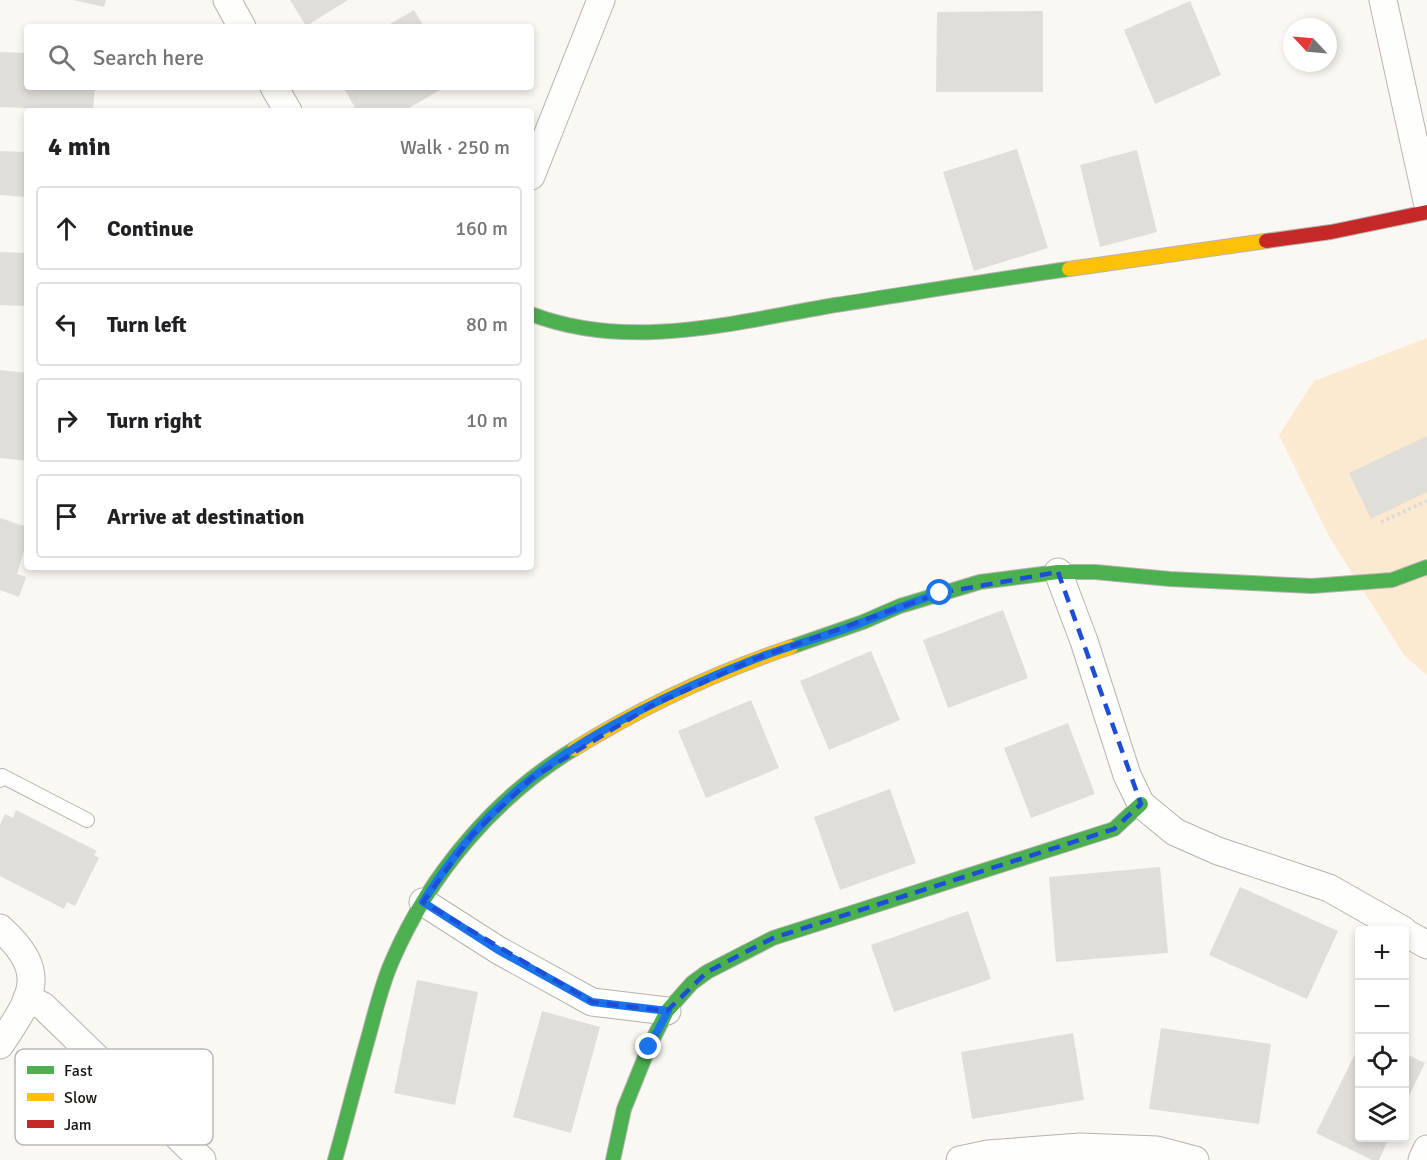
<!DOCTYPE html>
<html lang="en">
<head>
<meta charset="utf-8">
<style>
  :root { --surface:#fff; --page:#f6f6f6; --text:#202124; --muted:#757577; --line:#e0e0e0 }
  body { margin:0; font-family:Signika,sans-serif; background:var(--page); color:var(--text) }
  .controls { position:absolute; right:18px; bottom:18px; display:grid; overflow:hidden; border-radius:6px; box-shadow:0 3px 9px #0003 }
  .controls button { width:54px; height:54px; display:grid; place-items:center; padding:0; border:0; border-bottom:2px solid var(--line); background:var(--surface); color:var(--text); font:30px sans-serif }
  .compass { position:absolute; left:1283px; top:18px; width:54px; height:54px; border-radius:50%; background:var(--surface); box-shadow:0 3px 9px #0003; rotate:296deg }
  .stop { position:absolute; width:18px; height:18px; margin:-14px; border:4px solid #1a73e8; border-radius:50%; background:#fff }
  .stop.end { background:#1a73e8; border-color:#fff; box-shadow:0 2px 6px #0008 }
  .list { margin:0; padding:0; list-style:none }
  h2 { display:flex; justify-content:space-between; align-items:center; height:78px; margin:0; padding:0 24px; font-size:26px }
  h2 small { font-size:20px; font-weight:400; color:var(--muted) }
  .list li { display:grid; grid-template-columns:39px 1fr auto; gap:18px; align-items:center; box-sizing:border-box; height:84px; margin:0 12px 12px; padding:0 12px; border:2px solid var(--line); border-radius:6px }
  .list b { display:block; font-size:22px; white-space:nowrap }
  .list em { font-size:20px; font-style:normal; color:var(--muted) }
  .icon { flex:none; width:33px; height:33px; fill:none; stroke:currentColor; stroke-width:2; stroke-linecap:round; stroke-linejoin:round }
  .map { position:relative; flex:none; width:1427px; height:1160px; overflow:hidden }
  .search { position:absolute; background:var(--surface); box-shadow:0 3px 9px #0003; left:24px; top:24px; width:510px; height:66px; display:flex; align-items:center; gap:15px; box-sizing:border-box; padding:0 21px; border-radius:6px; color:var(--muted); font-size:22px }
  .panel { position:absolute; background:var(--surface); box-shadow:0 3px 9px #0003; left:24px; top:108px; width:510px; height:462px; border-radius:6px }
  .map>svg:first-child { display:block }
  .green { fill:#fcead0 }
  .building { fill:#e1deda }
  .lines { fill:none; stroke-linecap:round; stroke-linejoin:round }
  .lane-casing { stroke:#b6b3af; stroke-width:16 }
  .street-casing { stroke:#b6b3af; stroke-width:29 }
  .fast-casing { stroke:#b6b3af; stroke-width:16 }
  .slow-casing { stroke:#b6b3af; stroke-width:16 }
  .jam-casing { stroke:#b6b3af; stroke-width:16 }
  .path { stroke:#dcdad9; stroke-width:4; stroke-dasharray:3 3; stroke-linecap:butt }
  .lane { stroke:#fefefd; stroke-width:14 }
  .street { stroke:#fefefd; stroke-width:27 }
  .fast { stroke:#4caf50; stroke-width:14 }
  .slow { stroke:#ffc107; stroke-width:14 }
  .jam { stroke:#c62828; stroke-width:14 }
  .route { stroke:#1a73e8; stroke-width:8 }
  .marked { fill:none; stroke:#1d4ed8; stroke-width:4.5; stroke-dasharray:12 8; stroke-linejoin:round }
  .key { fill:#fff; stroke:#bab9b8; stroke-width:1.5 }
  .key-label { font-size:16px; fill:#191612 }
</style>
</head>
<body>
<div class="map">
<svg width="1427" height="1160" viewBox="0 0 1427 1160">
  <rect width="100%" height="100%" fill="#fbf8f4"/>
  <path class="green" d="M1427,338V675L1404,655L1330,538L1279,435L1314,381Z"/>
  <g class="building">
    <path d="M73,0H106L104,7Z"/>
    <path d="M290,0H348L306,26Z"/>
    <path d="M1190,1L1221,75L1155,104L1124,30Z"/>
    <path d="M414,10L424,27H385Z"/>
    <path d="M1043,11V92H936L937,12Z"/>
    <path d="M0,52L27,53V87H95L93,111L0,107Z"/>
    <path d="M343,87H445L404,111H357Z"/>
    <path d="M1017,149L1048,248L974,271L943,172Z"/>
    <path d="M1137,150L1157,232L1100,247L1080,165Z"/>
    <path d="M0,151L27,152V197L0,195Z"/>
    <path d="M0,252L27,253V306L0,305Z"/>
    <path d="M0,370L27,373V461L0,458Z"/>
    <path d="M1427,436V492L1371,519L1349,473Z"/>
    <path d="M0,518L27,527V552L24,551L17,574L26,577L19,597L0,590Z"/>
    <path d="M1003,610L1028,678L948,708L923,640Z"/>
    <path d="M871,651L900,720L829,750L800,681Z"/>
    <path d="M751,700L779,768L706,798L678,731Z"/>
    <path d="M1068,723L1095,794L1031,818L1004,748Z"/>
    <path d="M890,789L916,863L840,890L814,817Z"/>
    <path d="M16,810L97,851L94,855L99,858L75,906L67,902L64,909L0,876V825L5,814L13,818Z"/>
    <path d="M1160,867L1168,953L1056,962L1049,877Z"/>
    <path d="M1240,887L1338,931L1307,999L1209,955Z"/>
    <path d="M968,911L991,979L894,1012L871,945Z"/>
    <path d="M417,980L478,992L455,1105L394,1093Z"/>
    <path d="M542,1011L600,1027L571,1133L513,1117Z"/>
    <path d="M1161,1028L1271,1044L1259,1124L1149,1109Z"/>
    <path d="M1073,1033L1084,1100L972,1119L961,1052Z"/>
    <path d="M1360,1044V1138H1389L1379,1160H1372L1316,1133Z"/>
    <path d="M1404,1053L1425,1063L1404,1106Z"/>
  </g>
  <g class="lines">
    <g class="lane-casing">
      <path id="lane" d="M0,780L2,776L87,820"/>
    </g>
    <g class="street-casing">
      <g id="street">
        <path d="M227,0L242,27"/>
        <path d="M1383,0L1427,201"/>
        <path d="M274,87L288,111"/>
        <path d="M531,176L601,0"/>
        <path d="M1058,572L1084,641L1127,775L1141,804L1175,832L1218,851L1329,888L1403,930"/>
        <path d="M423,902L498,950L592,1002L667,1011"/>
        <path d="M0,928C50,973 32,997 0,1045"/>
        <path d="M1404,932L1427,945"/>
        <path d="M27,998L43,1006L202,1160"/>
        <path d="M960,1160L988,1154L1080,1147L1157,1150L1195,1160"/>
        <path d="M1422,1160L1427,1149"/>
      </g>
    </g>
    <g class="fast-casing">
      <g id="fast">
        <path d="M531,314C630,352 735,322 835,305C913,293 991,280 1069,269"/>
        <path d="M791,647L863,622L900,606L980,582L1058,572H1095L1170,579L1312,586L1392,580L1427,567"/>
        <path d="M335,1160C346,1121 356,1081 367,1042C375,1014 381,985 393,959C430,874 495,797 574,749"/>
        <path d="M613,1160L624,1109L649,1047L667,1011L692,983L707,972L773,938L1114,829L1141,804"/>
      </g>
    </g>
    <g class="slow-casing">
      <g id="slow">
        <path d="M1069,269L1266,241"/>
        <path d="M574,749C642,707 716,672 791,647"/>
      </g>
    </g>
    <g class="jam-casing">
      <path id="jam" d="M1266,241L1331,232L1427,212"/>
    </g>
    <path class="path" d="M1381,522L1427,501"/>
    <use href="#lane" class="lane"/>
    <use href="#street" class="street"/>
    <use href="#fast" class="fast"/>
    <use href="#slow" class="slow"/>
    <use href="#jam" class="jam"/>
  </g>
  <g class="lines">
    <path class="route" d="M649,1047L668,1011L592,1002L498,950L423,902L428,894C449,862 472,832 500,806C565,742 671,692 755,659C791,645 828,636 863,622C889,612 914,601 940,593"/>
  </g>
  <path class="marked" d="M1058,572L1141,804L1114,829L773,938L707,972L667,1011L592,1002L423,902L472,835L532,778L651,706L755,659L940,593Z"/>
  <rect x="15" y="1049" width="198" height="96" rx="9" class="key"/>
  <rect x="27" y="1066" width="27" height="8" fill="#4caf50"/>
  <rect x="27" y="1093" width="27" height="8" fill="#ffc107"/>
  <rect x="27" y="1120" width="27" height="8" fill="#c62828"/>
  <g class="key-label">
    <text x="64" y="1076">Fast</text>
    <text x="64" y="1103">Slow</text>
    <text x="64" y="1130">Jam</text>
  </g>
</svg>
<div class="controls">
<button>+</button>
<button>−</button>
<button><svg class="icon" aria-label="locate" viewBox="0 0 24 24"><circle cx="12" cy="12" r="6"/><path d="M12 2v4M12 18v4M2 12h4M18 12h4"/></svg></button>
<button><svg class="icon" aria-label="layers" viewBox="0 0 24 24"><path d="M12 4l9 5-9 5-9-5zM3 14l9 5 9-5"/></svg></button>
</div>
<svg class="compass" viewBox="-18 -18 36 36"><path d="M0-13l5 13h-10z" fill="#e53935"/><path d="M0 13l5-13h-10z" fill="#757577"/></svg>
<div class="stop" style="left:940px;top:593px"></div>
<div class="stop end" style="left:649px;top:1047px"></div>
<div class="search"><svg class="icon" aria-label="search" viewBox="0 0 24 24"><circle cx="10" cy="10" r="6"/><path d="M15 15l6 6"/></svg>Search here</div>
<section class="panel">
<h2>4 min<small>Walk · 250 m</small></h2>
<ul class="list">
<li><svg class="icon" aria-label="ahead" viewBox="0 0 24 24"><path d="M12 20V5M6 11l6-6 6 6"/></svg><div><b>Continue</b></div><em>160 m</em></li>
<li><svg class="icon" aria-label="left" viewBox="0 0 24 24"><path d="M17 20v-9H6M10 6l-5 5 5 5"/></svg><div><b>Turn left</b></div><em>80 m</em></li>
<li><svg class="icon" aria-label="right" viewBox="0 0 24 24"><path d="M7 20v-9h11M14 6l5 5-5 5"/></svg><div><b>Turn right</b></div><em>10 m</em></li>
<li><svg class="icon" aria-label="arrive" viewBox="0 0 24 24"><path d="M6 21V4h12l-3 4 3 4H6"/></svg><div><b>Arrive at destination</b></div></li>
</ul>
</section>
</div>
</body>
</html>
